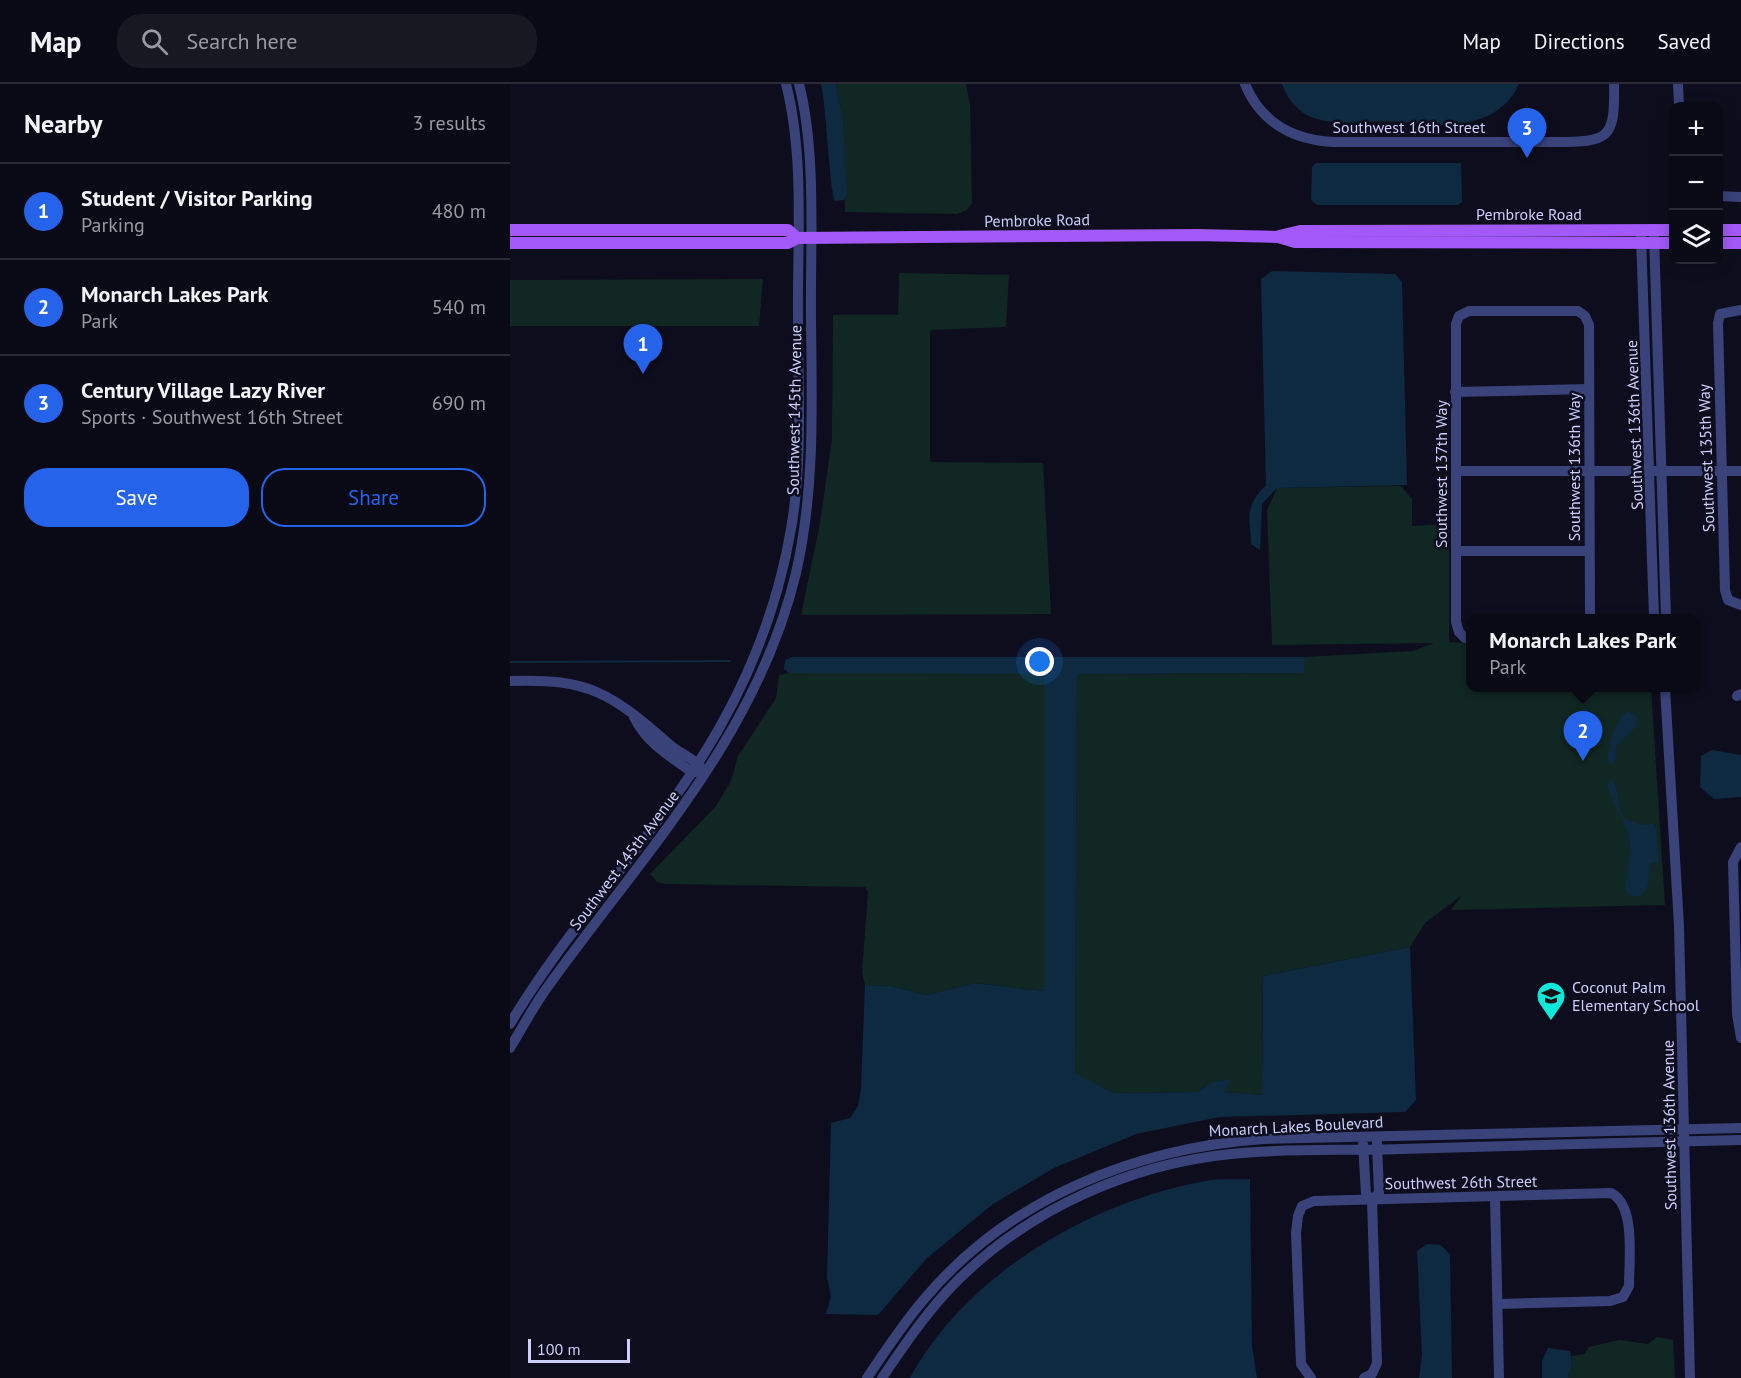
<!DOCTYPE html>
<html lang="en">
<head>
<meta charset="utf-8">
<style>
  :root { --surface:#0a0a16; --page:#181823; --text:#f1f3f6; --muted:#999aa1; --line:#2a2b35; --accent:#2563eb }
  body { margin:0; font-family:"PT Sans",sans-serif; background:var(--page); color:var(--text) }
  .controls { position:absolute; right:18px; top:18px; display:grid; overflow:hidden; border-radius:12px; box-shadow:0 3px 15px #0003 }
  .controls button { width:54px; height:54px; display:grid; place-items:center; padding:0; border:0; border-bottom:2px solid var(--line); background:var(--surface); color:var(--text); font:30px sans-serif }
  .scale { position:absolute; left:18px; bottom:15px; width:102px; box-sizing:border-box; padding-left:6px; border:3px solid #cccefc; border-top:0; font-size:16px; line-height:21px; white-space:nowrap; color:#cccefc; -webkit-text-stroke:4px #0d0d1d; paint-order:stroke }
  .you { position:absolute; left:530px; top:578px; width:21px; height:21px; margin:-15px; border:4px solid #fff; border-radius:50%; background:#1a73e8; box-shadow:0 0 0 9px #1a73e833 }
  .badge { display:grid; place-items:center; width:39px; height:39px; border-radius:50%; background:var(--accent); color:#fff; font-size:20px; font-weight:700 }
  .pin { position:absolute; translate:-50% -50px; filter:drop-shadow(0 2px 3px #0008) }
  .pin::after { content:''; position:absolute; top:32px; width:21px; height:18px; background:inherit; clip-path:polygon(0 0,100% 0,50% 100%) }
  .popup { position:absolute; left:956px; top:530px; width:234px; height:78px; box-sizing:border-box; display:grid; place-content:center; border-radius:12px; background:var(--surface); filter:drop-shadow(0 2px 4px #0005); font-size:20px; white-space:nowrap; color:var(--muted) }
  .popup b { font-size:22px; color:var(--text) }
  .popup::after { content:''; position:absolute; left:50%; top:100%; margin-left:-12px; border:12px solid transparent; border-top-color:var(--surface) }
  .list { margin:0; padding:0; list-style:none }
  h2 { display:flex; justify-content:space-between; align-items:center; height:78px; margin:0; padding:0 24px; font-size:26px }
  h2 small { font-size:20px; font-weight:400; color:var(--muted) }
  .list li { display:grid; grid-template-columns:39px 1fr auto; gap:18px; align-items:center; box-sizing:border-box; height:96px; padding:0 24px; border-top:2px solid var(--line) }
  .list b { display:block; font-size:22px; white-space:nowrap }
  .list p { margin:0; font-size:20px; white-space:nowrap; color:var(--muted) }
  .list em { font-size:20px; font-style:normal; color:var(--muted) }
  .actions { display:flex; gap:12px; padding:18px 24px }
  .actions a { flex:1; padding:14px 0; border:2px solid var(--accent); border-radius:24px; text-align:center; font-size:21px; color:var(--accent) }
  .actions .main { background:var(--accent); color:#fff }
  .icon { flex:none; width:33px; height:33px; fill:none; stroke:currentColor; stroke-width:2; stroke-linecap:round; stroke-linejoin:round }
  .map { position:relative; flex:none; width:1231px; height:1294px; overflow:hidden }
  header { display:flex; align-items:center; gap:36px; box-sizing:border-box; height:84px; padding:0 30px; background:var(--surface); border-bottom:2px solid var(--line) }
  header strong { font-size:28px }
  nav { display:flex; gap:33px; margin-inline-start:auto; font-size:21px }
  .search { width:420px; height:54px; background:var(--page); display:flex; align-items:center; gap:15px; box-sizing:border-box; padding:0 21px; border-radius:24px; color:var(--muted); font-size:22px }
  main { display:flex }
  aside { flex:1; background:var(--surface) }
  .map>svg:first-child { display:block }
  .green { fill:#102723 }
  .water { fill:#0e2a40 }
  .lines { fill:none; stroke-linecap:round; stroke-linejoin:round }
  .stream { stroke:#0e2a40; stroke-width:2 }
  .minor { stroke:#3a427a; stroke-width:10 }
  .major { stroke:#a259f7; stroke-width:12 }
  .labels { text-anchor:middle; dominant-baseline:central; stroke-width:5; stroke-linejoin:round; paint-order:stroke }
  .street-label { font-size:16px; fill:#cccefc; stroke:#0d0d1d }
  .poi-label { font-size:16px; fill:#cccefc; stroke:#0d0d1d; text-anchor:start }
</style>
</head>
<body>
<header>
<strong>Map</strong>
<div class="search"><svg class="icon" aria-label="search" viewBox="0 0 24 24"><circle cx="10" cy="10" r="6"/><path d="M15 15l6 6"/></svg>Search here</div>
<nav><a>Map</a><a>Directions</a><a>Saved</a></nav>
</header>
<main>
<aside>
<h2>Nearby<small>3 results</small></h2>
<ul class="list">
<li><span class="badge">1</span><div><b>Student / Visitor Parking</b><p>Parking</p></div><em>480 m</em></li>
<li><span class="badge">2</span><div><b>Monarch Lakes Park</b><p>Park</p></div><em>540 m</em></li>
<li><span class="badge">3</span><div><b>Century Village Lazy River</b><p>Sports · Southwest 16th Street</p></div><em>690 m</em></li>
</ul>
<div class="actions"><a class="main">Save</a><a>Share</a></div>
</aside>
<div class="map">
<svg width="1231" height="1294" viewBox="0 0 1231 1294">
  <rect width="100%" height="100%" fill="#0d0d1d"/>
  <g class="green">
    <path d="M326,0H456L460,20L462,119L457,126L447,130L335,128L333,36Z"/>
    <path d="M389,189L499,191L496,243L420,246V378L533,379L541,530L291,531L310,439L322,355L323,231H388Z"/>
    <path d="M253,195L249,242H0V196Z"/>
    <path d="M891,402L902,415V442L939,440V558L960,559V604H1141L1155,821L941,826L952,811L915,839L900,863L753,892L752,1011L712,1008L700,999L687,1008L603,1009L565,990L567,590L793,589L794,573L903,567L924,559L762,561L757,426L767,404Z"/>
    <path d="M279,589H534V907L465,899L416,911L381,902L355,901L352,889L358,808L355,803L156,800L147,798L140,790L206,722L221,697L228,672L266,614L269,591Z"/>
    <path d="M1147,1253L1163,1256L1165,1294H1058L1062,1281L1061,1272L1075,1270L1079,1263L1109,1256L1138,1260Z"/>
  </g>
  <g class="water">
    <path d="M311,0H326L333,36L337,111L334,116L325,117C320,111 316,19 311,0Z"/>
    <path d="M772,0H1009C988,46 934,43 892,38C848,33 793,56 772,0Z"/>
    <path d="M806,79H951L952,118L948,121H807L801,116L802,83Z"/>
    <path d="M762,187L885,190L892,198L897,401L767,404L752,420L750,466L741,460C740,432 734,423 756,401L751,195Z"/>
    <path d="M282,573H794V589L567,590L565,989L603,1009L687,1008L700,999L720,995L718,1002L713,1008L752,1011L753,892L900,863L906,1016L895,1028L710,1033L626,1050L544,1084L483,1120L416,1175L368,1231L316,1230L321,1212L317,1194L321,1039L340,1034L348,1022L351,1005L355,901L381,902L416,911L465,899L534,907V590L279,589L274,585L275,576Z"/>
    <path d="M1118,627L1127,632V642L1106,662L1105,679L1101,681L1098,679C1097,664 1105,635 1118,627Z"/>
    <path d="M1202,666L1231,671V713L1204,715L1190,703L1191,672Z"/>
    <path d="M1102,695C1110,707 1106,722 1114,735L1132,741L1144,740L1146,745L1149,778L1140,779C1139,792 1141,810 1126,813L1115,807C1115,789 1123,772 1119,754C1115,737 1102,720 1097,700Z"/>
    <path d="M740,1095L742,1262L747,1294H400C455,1192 577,1120 690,1098C706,1094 724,1096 740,1095Z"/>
    <path d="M917,1160L931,1161L940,1171L942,1294H909L912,1271L907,1167Z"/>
    <path d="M1038,1264L1060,1267L1062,1281L1058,1294H1032V1277Z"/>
  </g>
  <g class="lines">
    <path class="stream" d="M0,578L220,577"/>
    <g class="minor">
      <path d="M735,0C751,39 784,56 824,58H1044C1100,58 1105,55 1104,0"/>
      <path d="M1168,0L1169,22"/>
      <path d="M1208,112L1231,113"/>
      <path d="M1144,151L1156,534"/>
      <path d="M1131,152L1144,534"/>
      <path d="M1231,226L1210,230L1208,239L1215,506L1218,516L1231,521"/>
      <path d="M945,308L1079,305"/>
      <path d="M946,387H1231"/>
      <path d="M946,467H1079"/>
      <path d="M960,554H955L949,548L946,538V240L949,232L959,227H1068L1075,232L1079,241L1080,534"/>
      <path d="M0,597C80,594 102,610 160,661C169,669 181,673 190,682"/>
      <path d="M1155,604L1169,842L1180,1294"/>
      <path d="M1227,612L1231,610"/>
      <path d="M124,633C136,658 159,672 182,688H187"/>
      <path d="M1231,763L1223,778L1227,930L1231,954"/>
      <path d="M0,940C50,856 116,784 172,703C226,626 265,539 281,445C293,377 288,305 288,235C287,160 295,74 276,0"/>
      <path d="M0,964C13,943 24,921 39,901C134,769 247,652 286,489C305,406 302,321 301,237C300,163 307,70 289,0"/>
      <path d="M853,1060L856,1110L862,1116L867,1279L862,1290L854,1294"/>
      <path d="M985,1113L989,1294"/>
      <path d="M862,1116L869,1109L867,1059"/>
      <path d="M357,1294C376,1266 394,1238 416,1213C500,1114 626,1064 753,1055L1231,1044"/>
      <path d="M372,1294C395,1260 418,1226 447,1197C520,1125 620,1080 721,1070C777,1064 834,1067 891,1065C1004,1061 1118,1059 1231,1056"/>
      <path d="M801,1294L791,1280L786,1149L788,1132L792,1122L804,1117L1101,1109C1126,1121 1119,1176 1119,1202L1113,1213L1100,1217L988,1220"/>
    </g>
    <g class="major">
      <path d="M0,146H278L287,154"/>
      <path d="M1208,146H1231"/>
      <path d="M769,152L790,147L1164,146"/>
      <path d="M0,159H278L287,154L687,151L768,153L785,158L1164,159"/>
      <path d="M1208,159H1231"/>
    </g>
  </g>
  <defs>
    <g id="school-pin" transform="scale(1.5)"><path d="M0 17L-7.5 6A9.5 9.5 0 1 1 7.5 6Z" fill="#0ce9db" stroke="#0d0d1d"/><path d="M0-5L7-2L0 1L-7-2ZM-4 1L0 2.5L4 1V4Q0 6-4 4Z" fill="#111"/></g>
  </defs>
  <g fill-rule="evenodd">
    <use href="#school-pin" x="1041" y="912"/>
  </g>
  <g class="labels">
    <g class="street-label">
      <text x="899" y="43">Southwest 16th Street</text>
      <text x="1019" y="130">Pembroke Road</text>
      <text transform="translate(527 136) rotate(-1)">Pembroke Road</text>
      <text transform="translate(284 326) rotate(-89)">Southwest 145th Avenue</text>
      <text transform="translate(1124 341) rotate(-92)">Southwest 136th Avenue</text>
      <text transform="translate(1196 374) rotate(-92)">Southwest 135th Way</text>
      <text transform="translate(1064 383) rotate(-90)">Southwest 136th Way</text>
      <text transform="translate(931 390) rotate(-90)">Southwest 137th Way</text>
      <text transform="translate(114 776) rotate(-53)">Southwest 145th Avenue</text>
      <text transform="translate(1159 1041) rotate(-91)">Southwest 136th Avenue</text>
      <text transform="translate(786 1042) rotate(-3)">Monarch Lakes Boulevard</text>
      <text transform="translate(951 1098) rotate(-1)">Southwest 26th Street</text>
    </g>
    <g class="poi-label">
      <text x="1062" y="903">Coconut Palm<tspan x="1062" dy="18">Elementary School</tspan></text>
    </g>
  </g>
</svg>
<div class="controls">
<button>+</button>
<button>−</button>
<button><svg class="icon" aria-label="layers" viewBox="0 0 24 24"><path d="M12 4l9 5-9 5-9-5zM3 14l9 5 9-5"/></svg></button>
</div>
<div class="scale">100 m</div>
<div class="you"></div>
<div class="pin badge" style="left:133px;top:290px">1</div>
<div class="pin badge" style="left:1073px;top:677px">2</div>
<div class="popup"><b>Monarch Lakes Park</b>Park</div>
<div class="pin badge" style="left:1017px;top:74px">3</div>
</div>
</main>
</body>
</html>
